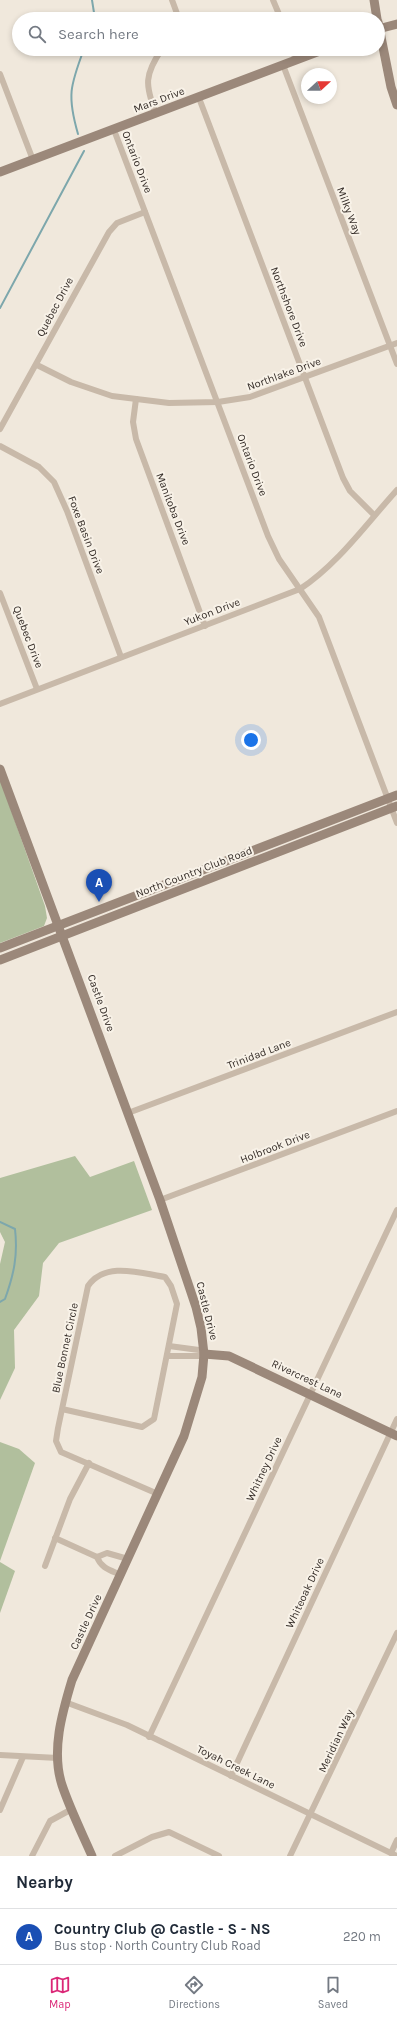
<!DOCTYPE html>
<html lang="en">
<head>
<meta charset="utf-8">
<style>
  :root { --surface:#fff; --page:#f2f2f3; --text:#1f2937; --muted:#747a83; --line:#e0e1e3; --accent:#db2777 }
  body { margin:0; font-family:Karla,sans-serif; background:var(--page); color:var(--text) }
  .compass { position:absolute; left:301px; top:68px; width:36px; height:36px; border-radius:50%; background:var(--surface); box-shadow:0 2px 6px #0003; rotate:69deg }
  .you { position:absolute; left:251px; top:740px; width:14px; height:14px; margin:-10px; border:3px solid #fff; border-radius:50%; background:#1a73e8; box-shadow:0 0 0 6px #1a73e833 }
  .badge { display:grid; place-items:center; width:26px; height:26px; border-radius:50%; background:var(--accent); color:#fff; font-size:13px; font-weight:700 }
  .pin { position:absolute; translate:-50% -33px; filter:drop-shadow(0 1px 2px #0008) }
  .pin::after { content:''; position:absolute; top:21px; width:14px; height:12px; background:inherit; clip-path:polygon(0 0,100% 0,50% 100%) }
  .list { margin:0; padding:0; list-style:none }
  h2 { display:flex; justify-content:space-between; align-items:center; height:52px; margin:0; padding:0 16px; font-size:17px }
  h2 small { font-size:13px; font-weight:400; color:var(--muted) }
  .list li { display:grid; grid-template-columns:26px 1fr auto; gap:12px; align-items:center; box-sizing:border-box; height:56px; padding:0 16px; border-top:1px solid var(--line) }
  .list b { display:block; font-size:15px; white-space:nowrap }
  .list p { margin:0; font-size:13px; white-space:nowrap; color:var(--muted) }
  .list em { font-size:13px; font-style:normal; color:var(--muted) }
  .icon { flex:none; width:22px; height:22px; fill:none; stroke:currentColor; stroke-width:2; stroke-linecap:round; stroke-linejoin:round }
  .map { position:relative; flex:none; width:397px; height:1856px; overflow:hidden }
  .search { position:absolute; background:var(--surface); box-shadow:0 2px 6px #0003; left:12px; right:12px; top:12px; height:44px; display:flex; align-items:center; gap:10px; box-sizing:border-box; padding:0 14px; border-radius:22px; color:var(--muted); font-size:15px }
  .sheet { height:108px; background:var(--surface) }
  nav { display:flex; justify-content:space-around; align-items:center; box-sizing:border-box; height:56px; border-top:1px solid var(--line); background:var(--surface); font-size:11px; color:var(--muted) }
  nav a { display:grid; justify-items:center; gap:2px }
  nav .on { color:var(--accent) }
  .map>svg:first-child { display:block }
  .green { fill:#b1bf9d }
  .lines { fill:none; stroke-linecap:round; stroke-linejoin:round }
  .stream { stroke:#7da7ac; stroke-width:2 }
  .street { stroke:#c8b9a9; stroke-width:6 }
  .secondary { stroke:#9b887a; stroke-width:9 }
  .labels { text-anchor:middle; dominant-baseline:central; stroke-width:4; stroke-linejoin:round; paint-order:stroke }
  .street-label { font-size:11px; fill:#352d28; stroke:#f8f2e8 }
</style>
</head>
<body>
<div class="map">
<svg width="397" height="1856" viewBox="0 0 397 1856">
  <rect width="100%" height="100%" fill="#f0e8dc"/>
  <g class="green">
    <path d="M0,779L45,906L47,918L44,926L0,943Z"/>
    <path d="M75,1156L90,1177L134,1161L152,1210L59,1243L43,1263L39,1296L14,1330L15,1368L0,1400V1264L5,1242L0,1232V1178Z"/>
    <path d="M0,1442L19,1449L35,1463L0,1561Z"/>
    <path d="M0,1562L15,1571L0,1613Z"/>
  </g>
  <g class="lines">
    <g class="stream">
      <path d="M92,0L95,19"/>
      <path d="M78,134C67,96 70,86 84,49"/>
      <path d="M0,308L84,151"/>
      <path d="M0,1222L15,1229C18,1255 14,1274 5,1299L0,1302"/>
    </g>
    <g class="street">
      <path d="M172,0L179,19"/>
      <path d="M273,0L281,19"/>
      <path d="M292,49L296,60"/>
      <path d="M283,65L397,364"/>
      <path d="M0,74L33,160"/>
      <path d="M199,98L343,478L350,491L374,515"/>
      <path d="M156,114C145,85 144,75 162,49"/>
      <path d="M114,130L268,536L279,559L319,617L397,823"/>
      <path d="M37,365L71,382L112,396L169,403L218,402L250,397L397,343"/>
      <path d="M136,399L133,422L136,439L205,626"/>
      <path d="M0,429L109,232L117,223L145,212"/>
      <path d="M0,446L39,467L54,482L67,511L121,657"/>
      <path d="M0,593L37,689"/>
      <path d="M0,704L300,589C338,564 367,523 397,490"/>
      <path d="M128,1113L397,1012"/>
      <path d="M160,1200L397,1111"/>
      <path d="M169,1346L199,1350L204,1354"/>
      <path d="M167,1356H199L204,1354"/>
      <path d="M62,1409L142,1427L154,1419L177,1304L171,1286L165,1277C140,1273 105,1261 88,1286L58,1428L56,1441L61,1452L158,1494"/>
      <path d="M55,1538L97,1557L107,1553L128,1559"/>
      <path d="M97,1557C101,1568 110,1570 121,1575"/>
      <path d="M45,1566L70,1499L89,1463"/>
      <path d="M65,1702L127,1725L397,1856"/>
      <path d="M149,1737L397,1210"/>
      <path d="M0,1755L58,1758"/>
      <path d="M231,1776L397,1419"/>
      <path d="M0,1810L23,1757"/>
      <path d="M391,1853L397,1840"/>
      <path d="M32,1856L50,1821L72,1809"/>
      <path d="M115,1856L152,1837L169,1832L219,1856"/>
      <path d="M290,1856L397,1633"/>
    </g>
    <g class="secondary">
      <path d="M374,0L377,19"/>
      <path d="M378,22L391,87L397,105"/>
      <path d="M378,29L397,24"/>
      <path d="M0,172L325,49"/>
      <path d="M0,769L160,1200L196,1307L201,1328L204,1354L202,1377L184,1436L72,1680C62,1713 51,1751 62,1785C70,1809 82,1833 92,1856"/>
      <path d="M0,948L397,795"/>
      <path d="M0,960L397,806"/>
      <path d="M204,1354L229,1356L397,1436"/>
    </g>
  </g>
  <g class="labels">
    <g class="street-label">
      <text transform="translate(159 100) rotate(-21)">Mars Drive</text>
      <text transform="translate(137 162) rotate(69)">Ontario Drive</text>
      <text transform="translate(349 211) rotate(69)">Milky Way</text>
      <text transform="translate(55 307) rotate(-62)">Quebec Drive</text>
      <text transform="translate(289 307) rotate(69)">Northshore Drive</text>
      <text transform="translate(284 374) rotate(-20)">Northlake Drive</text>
      <text transform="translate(252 465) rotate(69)">Ontario Drive</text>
      <text transform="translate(173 509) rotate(69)">Manitoba Drive</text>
      <text transform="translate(86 535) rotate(69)">Foxe Basin Drive</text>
      <text transform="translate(212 612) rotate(-21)">Yukon Drive</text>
      <text transform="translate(28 637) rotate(69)">Quebec Drive</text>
      <text transform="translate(194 872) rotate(-21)">North Country Club Road</text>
      <text transform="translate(101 1003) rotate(70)">Castle Drive</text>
      <text transform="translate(259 1054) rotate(-21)">Trinidad Lane</text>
      <text transform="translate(275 1147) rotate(-21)">Holbrook Drive</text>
      <text transform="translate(207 1311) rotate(76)">Castle Drive</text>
      <text transform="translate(65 1348) rotate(-78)">Blue Bonnet Circle</text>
      <text transform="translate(307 1379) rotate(25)">Rivercrest Lane</text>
      <text transform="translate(264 1469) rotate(-65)">Whitney Drive</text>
      <text transform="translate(305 1593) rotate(-65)">Whiteoak Drive</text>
      <text transform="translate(86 1622) rotate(-65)">Castle Drive</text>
      <text transform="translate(336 1741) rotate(-65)">Meridian Way</text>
      <text transform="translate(236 1767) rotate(26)">Toyah Creek Lane</text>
    </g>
  </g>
</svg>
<svg class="compass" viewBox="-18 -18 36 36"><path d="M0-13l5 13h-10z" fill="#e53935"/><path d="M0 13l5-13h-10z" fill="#747a83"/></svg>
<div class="you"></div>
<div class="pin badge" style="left:99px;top:902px;background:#1a4fb4">A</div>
<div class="search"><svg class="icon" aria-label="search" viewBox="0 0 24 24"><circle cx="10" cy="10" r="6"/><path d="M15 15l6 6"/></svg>Search here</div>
</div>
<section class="sheet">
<h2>Nearby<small></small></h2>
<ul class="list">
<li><span class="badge" style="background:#1a4fb4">A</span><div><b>Country Club @ Castle - S - NS</b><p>Bus stop · North Country Club Road</p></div><em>220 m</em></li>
</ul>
</section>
<nav>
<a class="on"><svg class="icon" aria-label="map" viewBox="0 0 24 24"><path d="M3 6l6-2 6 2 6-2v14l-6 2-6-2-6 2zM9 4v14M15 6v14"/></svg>Map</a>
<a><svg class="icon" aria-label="directions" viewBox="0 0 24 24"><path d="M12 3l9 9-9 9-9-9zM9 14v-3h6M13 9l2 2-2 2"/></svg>Directions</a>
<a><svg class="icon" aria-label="saved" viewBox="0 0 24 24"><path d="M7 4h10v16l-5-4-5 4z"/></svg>Saved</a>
</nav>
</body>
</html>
